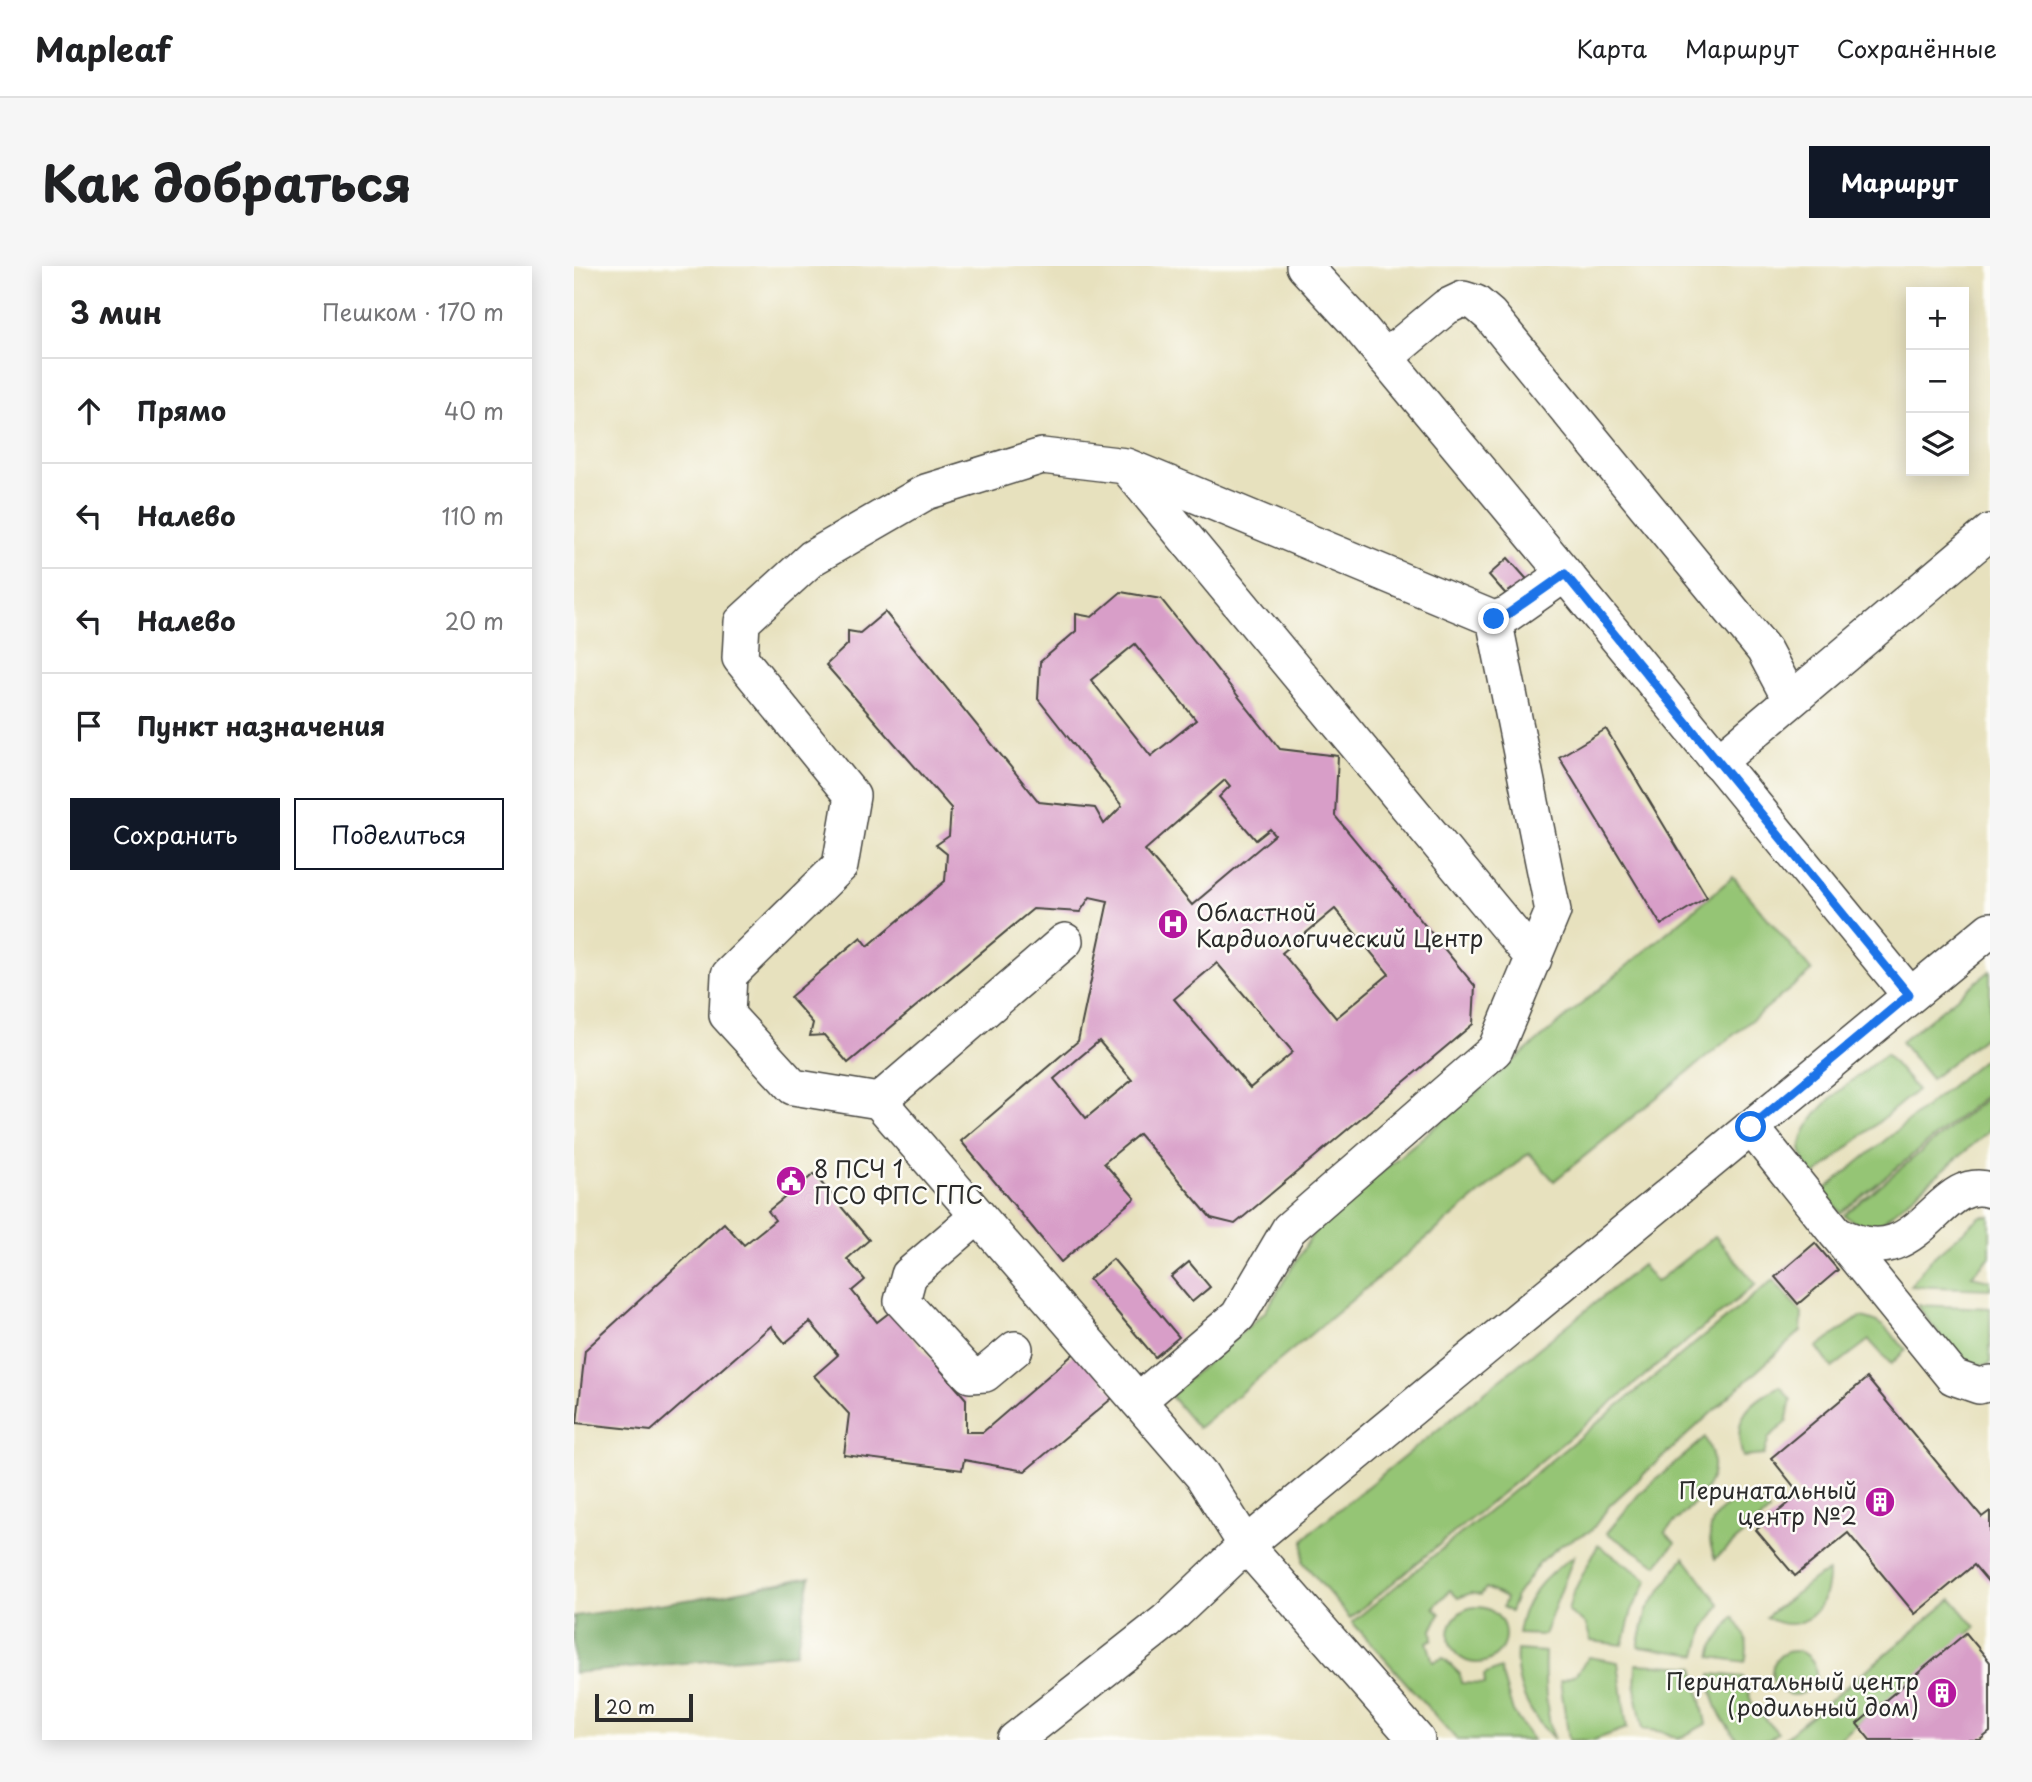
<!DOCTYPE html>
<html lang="ru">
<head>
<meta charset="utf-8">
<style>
  :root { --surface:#fff; --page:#f6f6f6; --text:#202124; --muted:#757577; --line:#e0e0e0; --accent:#111827 }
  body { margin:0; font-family:"Playpen Sans",sans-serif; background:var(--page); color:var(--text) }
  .controls { position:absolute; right:21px; top:21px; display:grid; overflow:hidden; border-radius:0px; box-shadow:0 4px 18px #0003 }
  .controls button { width:63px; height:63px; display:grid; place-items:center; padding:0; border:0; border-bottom:2px solid var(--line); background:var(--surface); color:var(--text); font:35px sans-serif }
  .scale { position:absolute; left:21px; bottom:18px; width:98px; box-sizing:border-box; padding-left:7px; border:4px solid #2b2b2b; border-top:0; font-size:19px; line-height:24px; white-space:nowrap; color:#2b2b2b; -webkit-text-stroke:5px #fdfcf7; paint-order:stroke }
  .stop { position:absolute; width:21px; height:21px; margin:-16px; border:5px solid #1a73e8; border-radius:50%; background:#fff }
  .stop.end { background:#1a73e8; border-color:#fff; box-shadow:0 2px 7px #0008 }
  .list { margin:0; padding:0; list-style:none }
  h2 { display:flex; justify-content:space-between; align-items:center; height:91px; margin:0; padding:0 28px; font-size:30px }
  h2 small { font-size:23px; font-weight:400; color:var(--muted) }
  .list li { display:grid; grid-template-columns:46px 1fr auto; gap:21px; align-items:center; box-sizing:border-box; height:105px; padding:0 28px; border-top:2px solid var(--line) }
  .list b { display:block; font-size:26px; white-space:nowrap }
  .list em { font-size:23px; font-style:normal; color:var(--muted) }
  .actions { display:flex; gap:14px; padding:21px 28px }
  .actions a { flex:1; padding:16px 0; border:2px solid var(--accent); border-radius:0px; text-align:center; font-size:24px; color:var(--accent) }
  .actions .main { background:var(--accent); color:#fff }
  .icon { flex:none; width:38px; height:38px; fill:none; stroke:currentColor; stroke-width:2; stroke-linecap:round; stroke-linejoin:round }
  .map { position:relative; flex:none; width:1416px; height:1474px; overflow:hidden; border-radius:0px }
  header { display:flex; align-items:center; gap:42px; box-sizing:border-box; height:98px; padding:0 35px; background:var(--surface); border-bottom:2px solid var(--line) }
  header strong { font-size:33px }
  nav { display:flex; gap:38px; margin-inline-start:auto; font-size:24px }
  .intro { display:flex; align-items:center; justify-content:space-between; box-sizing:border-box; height:168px; padding:0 42px }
  h1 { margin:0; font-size:49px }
  .button { padding:18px 32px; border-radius:0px; background:var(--accent); color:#fff; font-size:24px; font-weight:700 }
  main { display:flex; gap:42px; padding:0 42px }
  aside { flex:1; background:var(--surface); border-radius:0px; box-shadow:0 4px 18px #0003 }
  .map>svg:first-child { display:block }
  .green { fill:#95c575; stroke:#607850; stroke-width:2 }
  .forest { fill:#78aa66; stroke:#526a48; stroke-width:2 }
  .building { fill:#d89ec8; fill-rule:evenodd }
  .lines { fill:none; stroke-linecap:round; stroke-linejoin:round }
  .minor-casing { stroke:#474641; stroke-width:38 }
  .minor { stroke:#fff; stroke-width:35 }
  .route { stroke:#1a73e8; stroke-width:9 }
  .labels { text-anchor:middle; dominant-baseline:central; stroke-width:5; stroke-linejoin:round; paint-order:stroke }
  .poi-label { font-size:23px; fill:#2b2b2b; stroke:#fdfcf7; text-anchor:start }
</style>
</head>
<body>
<header>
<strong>Mapleaf</strong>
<nav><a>Карта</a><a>Маршрут</a><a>Сохранённые</a></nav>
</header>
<div class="intro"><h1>Как добраться</h1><a class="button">Маршрут</a></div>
<main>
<aside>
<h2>3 мин<small>Пешком · 170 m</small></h2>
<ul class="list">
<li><svg class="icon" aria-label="ahead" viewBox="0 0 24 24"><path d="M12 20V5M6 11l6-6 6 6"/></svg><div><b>Прямо</b></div><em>40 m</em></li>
<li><svg class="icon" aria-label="left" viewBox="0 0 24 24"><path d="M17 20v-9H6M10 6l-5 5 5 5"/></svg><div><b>Налево</b></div><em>110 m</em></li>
<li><svg class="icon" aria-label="left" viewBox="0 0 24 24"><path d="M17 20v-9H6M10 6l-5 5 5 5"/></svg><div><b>Налево</b></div><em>20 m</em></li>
<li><svg class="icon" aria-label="arrive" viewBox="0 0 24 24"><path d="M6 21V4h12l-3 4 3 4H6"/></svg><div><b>Пункт назначения</b></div></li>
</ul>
<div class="actions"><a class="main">Сохранить</a><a>Поделиться</a></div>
</aside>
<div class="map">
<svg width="1416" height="1474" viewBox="0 0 1416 1474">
  <rect width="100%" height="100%" fill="#fdfcf7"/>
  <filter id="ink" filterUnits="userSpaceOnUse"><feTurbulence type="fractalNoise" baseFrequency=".0143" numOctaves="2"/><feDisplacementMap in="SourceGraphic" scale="14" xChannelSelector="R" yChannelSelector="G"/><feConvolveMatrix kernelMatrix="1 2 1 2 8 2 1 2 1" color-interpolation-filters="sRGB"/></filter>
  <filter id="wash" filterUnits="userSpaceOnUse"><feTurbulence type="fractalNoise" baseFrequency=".00686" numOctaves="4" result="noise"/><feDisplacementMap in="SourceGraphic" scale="28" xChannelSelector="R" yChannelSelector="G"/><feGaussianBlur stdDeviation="1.57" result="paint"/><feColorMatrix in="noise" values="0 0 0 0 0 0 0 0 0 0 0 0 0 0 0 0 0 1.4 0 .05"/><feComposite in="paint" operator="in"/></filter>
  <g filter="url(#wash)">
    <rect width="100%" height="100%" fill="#e7e1be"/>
    <g class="green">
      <path d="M1159,611L1238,705L980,915L955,887L624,1162L596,1129L691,1046L744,959Z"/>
      <path d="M1416,705V766L1357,813L1327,776Z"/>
      <path d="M1312,788L1343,824L1239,911C1234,902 1227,892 1227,881C1229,846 1287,808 1312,788Z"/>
      <path d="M1416,788V826L1267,947L1248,926Z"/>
      <path d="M1416,829V864L1306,958C1291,962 1283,959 1270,949Z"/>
      <path d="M1407,950H1416V991L1397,1010L1416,1014V1023L1336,1020L1355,995Z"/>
      <path d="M1141,970L1182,1018L776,1352L729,1296L730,1274L737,1266L1068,999L1082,1016Z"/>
      <path d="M1199,1014L1228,1047L1227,1065L1036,1239L1017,1265L990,1277L966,1296L942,1330L936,1346L929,1341L932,1332L912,1322L907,1329L897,1327L884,1332L876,1324L860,1341L866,1348L858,1364L859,1373L853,1376L859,1396L869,1392L886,1408L887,1417L911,1418L910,1409L926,1402L939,1446L959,1474H883L778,1356Z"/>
      <path d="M1343,1039L1416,1042V1098C1386,1108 1360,1059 1343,1039Z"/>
      <path d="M1286,1051C1308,1053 1318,1069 1332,1084L1317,1098L1295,1074L1258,1102L1243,1081Z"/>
      <path d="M1206,1120L1217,1134L1212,1157L1195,1171L1190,1189L1169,1191C1157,1152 1174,1137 1206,1120Z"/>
      <path d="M1131,1172C1156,1216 1119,1236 1091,1266L1101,1277L1083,1299L1033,1267L1065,1228Z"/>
      <path d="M1177,1234L1188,1237L1195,1246L1141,1293C1128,1261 1141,1236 1177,1234Z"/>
      <path d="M1024,1279L1074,1314L1058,1344L1049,1379L1017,1375L1012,1359L994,1345L999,1327Z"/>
      <path d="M1000,1290L970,1369L944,1368C948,1334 972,1308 1000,1290Z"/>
      <path d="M1110,1291L1146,1339L1130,1363L1123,1389L1064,1381L1073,1344Z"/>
      <path d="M1254,1306C1255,1343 1228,1372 1192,1351L1243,1311Z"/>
      <path d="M1378,1333L1402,1361L1264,1474H1208Z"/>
      <circle cx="903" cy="1369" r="28"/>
      <path d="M1159,1351C1171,1366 1176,1377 1171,1396L1137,1391L1140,1379Z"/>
      <path d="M943,1384L971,1386C970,1415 971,1445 980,1473C955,1448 940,1421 943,1384Z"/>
      <circle cx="1220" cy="1407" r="22"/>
      <path d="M1015,1391L1044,1396L1053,1462L1020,1474H995L986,1415L1001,1409Z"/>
      <path d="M1062,1398L1120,1401L1132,1458L1104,1473L1090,1466L1069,1463L1061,1422Z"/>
      <path d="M1137,1408L1169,1411L1178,1438L1204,1467L1194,1474H1164C1148,1456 1135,1432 1137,1408Z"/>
    </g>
    <path class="forest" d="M236,1311L222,1387L0,1407V1350L140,1330Z"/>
    <g id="blocks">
      <g class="building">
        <path d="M934,292L958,319L938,335L915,309Z"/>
        <path d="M547,326L587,333L706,483L764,490L761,550L901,720L899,758L661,958L637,952L565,868L530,897L561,932L487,996L387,875L504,775L534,635L516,631L506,646L459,643L274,797L250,769L236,770L239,757L216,731L287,671L294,680L371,615L373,588L362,579L375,570L377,542L252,399L274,378V365L286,367L311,346L465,536L521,542L530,558L548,540L464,433L466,396L502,365V348L518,351ZM561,378L622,454L577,490L517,414ZM651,514L656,520L645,531L682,574L696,563L701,569L618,639L571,584ZM761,643L815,708L762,752L708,687ZM643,697L719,786L676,822L600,733ZM525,775L558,814L512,852L480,813Z"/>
        <path d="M1032,463L1133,631L1087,659L985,491Z"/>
        <path d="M240,908L295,974L273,993L291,1014L278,1025L303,1056L316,1046L392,1133V1166H409L503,1085L542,1129L451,1205L390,1194L388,1204L270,1189L275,1148L240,1110L264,1089L236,1056L211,1077L197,1060L77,1165L3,1157L11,1084L150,957L170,979L201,954L194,945Z"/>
        <path d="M1241,977L1264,1004L1224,1038L1201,1011Z"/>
        <path d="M539,993L605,1071L581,1091L515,1013Z"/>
        <path d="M615,996L636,1021L618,1036L597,1011Z"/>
        <path d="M1293,1112L1408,1251L1416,1245V1318L1400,1299L1341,1348L1274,1267L1221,1310L1182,1264L1226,1228L1197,1192Z"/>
        <path d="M1392,1367L1416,1396V1466L1406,1474H1296L1283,1458Z"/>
      </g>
    </g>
  </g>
  <g filter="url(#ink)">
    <use href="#blocks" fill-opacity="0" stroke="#474641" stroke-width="2"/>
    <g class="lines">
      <g class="minor-casing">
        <g id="minor">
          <path d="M730,0L779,53L991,308L1335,728"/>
          <path d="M811,92L872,41L889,33L902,37L916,49L1190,384L1216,433"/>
          <path d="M556,205L960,693"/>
          <path d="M1144,496L1416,266"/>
          <path d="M305,835L491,675"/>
          <path d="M1177,861L1262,967C1346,1015 1362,906 1416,924"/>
          <path d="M404,950L335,1009L328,1035L396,1109L411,1108L441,1083"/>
          <path d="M1262,967L1379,1111L1405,1120L1416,1117"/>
          <path d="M564,1135L664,1050L715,963L921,784L979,645L920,353"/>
          <path d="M441,1474L592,1355L672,1279L1416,664"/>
          <path d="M843,1474L672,1279L628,1209L305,835L219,821L153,749L155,709L266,600L278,530L166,392L168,356L238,292L352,226L468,190L552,200L920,353L934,348L991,308"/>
        </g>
      </g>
      <use href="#minor" class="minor"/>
    </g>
  </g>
  <g class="lines" filter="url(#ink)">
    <path class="route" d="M920,353L934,348L991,308L1335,729L1177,861"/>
  </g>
  <defs>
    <g id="hospital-disc" transform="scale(1.575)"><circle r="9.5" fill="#b5179e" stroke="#fdfcf7"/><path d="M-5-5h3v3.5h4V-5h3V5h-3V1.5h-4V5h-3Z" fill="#fff"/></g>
    <g id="civic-disc" transform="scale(1.575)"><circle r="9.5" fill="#b5179e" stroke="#fdfcf7"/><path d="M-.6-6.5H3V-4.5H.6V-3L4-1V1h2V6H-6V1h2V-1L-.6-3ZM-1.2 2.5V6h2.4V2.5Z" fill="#fff"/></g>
    <g id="building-disc" transform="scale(1.575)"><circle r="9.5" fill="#b5179e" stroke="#fdfcf7"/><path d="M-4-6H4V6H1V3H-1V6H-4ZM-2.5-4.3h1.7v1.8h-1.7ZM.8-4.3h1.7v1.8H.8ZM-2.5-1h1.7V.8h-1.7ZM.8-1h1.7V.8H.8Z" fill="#fff"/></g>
  </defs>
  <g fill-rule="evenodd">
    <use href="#hospital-disc" x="599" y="658"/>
    <use href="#civic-disc" x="217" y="915"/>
    <use href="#building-disc" x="1306" y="1236"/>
    <use href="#building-disc" x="1368" y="1427"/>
  </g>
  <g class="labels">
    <g class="poi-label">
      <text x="622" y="645">Областной<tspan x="622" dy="26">Кардиологический Центр</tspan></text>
      <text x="240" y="902">8 ПСЧ 1<tspan x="240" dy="26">ПСО ФПС ГПС</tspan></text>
      <text x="1283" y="1223" text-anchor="end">Перинатальный<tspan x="1283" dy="26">центр №2</tspan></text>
      <text x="1345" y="1414" text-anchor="end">Перинатальный центр<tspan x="1345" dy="26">(родильный дом)</tspan></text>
    </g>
  </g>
</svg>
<div class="controls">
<button>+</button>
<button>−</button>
<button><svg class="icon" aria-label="layers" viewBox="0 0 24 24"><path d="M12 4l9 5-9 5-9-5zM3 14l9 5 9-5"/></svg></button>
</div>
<div class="scale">20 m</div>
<div class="stop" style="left:1177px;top:861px"></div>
<div class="stop end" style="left:920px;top:353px"></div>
</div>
</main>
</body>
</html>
